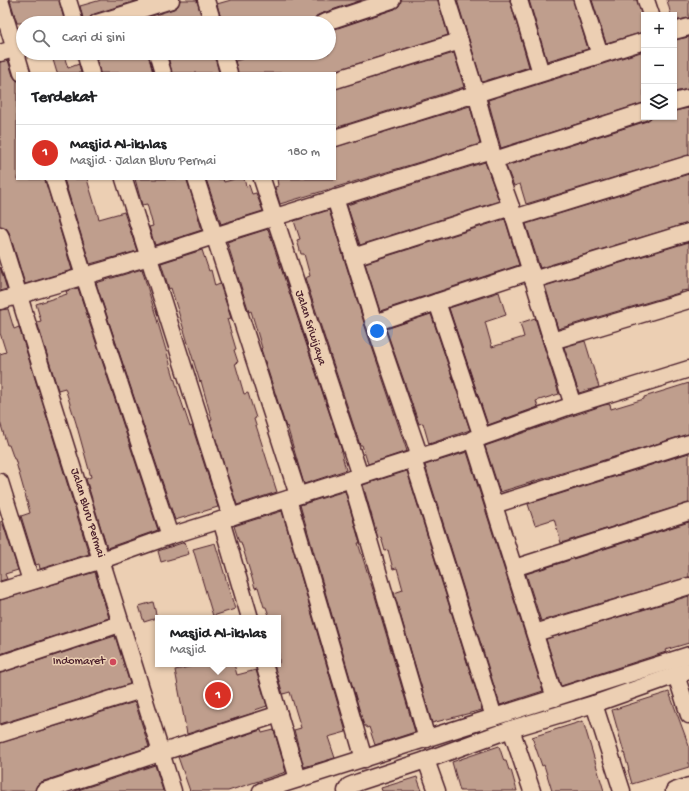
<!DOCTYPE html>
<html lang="id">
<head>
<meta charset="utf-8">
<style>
  :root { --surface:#fff; --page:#f6f6f6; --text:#202124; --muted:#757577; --line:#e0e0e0; --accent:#d93025 }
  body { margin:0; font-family:"Gochi Hand",sans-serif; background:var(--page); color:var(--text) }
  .controls { position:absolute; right:12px; top:12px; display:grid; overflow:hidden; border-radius:0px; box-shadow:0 1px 3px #0004 }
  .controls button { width:36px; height:36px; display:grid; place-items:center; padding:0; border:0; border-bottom:1px solid var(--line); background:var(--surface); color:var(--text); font:20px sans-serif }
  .you { position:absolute; left:377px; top:331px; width:14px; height:14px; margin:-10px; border:3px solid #fff; border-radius:50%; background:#1a73e8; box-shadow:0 0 0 6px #1a73e833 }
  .badge { display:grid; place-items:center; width:26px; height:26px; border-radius:50%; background:var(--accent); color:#fff; font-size:13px; font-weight:700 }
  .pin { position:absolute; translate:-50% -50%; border:2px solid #fff; box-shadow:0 1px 4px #0006 }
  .popup { position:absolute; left:155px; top:615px; width:126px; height:52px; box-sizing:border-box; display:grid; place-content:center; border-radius:0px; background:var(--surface); filter:drop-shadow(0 1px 3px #0005); font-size:13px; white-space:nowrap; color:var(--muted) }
  .popup b { font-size:15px; color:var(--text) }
  .popup::after { content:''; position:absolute; left:50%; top:100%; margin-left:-8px; border:8px solid transparent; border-top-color:var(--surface) }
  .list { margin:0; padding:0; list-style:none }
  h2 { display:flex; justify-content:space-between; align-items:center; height:52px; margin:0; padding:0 16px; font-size:17px }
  h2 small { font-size:13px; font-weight:400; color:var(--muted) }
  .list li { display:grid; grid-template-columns:26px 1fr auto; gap:12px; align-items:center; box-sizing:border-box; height:56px; padding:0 16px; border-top:1px solid var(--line) }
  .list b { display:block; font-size:15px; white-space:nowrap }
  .list p { margin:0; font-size:13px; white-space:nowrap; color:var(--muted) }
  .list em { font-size:13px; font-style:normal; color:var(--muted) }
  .icon { flex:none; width:22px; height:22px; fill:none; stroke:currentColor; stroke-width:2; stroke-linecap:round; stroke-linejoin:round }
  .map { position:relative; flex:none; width:689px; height:791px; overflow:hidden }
  .search { position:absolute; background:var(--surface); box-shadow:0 1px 3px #0004; left:16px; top:16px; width:320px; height:44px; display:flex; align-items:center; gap:10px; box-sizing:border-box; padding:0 14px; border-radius:22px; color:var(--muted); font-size:15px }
  .panel { position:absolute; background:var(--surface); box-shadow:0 1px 3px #0004; left:16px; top:72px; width:320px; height:108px; border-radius:0px }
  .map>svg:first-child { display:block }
  .building { fill:#bf9e8d; stroke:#4a1f2b }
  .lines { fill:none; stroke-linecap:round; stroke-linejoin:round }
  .street-casing { stroke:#4a1f2b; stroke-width:19 }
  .street { stroke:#eccfb3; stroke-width:16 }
  .poi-dot { fill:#d1495b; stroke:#eccfb3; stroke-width:1.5 }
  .labels { text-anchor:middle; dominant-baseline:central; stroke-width:3; stroke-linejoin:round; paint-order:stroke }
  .street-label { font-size:12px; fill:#4a1f2b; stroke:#eccfb3 }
  .poi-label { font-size:12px; fill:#4a1f2b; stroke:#eccfb3; text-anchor:end }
</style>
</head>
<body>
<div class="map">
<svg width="689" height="791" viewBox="0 0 689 791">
  <rect width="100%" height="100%" fill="#eccfb3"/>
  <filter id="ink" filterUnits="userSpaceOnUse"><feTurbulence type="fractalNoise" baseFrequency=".025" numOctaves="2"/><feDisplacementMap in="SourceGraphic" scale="8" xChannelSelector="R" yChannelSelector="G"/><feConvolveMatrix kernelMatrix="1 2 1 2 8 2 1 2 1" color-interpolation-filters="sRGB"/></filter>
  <g filter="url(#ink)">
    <g class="building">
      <path d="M10,0H59L65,23H17Z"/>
      <path d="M101,0H139L94,14L90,17L88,23H84L80,6Z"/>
      <path d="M180,0H197L203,23H129L174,9L178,6Z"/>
      <path d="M231,0H362L320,14L316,16L314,20L304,23H222L217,4Z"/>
      <path d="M401,0H438L448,35L329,73H238L235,61L256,55L255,53H329V31L395,9L399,6Z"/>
      <path d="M457,0H510L529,67L482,82Z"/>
      <path d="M529,0H573L588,49L547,61Z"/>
      <path d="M592,0H637L644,21V32L606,43Z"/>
      <path d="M667,0H689V18L674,21V15H671Z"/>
      <path d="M689,37V89L674,92V40Z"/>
      <path d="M644,51V103L501,148L488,100Z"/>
      <path d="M51,53H63L68,68L79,64L81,73H57Z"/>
      <path d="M95,53H148L153,73H100Z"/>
      <path d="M167,53H214L219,73H172Z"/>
      <path d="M454,53L464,87L335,128V89Z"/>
      <path d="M8,60L13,76L17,81V179H45L72,270L25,284L9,232L6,228L0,226V62Z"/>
      <path d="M470,106L480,144L280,204L275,187L278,186L277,179H335V147Z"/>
      <path d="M689,108V155L526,204L520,184L514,186L506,166L647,121L652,117H674V111Z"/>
      <path d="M485,162L499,201L360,245L347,205Z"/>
      <path d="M689,174V223L540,268L526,224Z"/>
      <path d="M64,179H87L99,219L124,212L137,251L90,264Z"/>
      <path d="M135,179H187L202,230L155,245L149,227L153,226L147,204L142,205Z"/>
      <path d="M206,179H223L224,182L235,179H244L246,186L249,185L252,194L256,193L263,211L221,224Z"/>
      <path d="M329,210L365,326L407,451L368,464L362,445H360L305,278L310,276L304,254H301L297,240L300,239L294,221Z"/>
      <path d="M505,219L519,265L380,311L365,263Z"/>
      <path d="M268,229L342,451H341L346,470L304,484L287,426L286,427L261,349L262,348L251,311L249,312L227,242Z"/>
      <path d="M689,242V290L681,291L682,292L558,329L545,286Z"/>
      <path d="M202,250L209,271L211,270L215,286L220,284L231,318L227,319L236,349L234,350L238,362L235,363L244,394L248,393L256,418L254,419L277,492L237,505L210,421L212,420L208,406L201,381L200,382L171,288L169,289L161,263Z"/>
      <path d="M0,267L7,289L0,291Z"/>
      <path d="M142,269L179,394L190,427L192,426L218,507L175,520L96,283Z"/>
      <path d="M78,288L158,530L107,548L86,479L91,477L76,423L65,388L58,390L37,322L41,321L36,304L67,294L66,291Z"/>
      <path d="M499,292L506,315L485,322L492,347L524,337L520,323L535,318L559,394L536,401L538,407L488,425L449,308Z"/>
      <path d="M8,309L14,329L19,327L89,554L40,569L39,564L36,565L21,516L30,513L25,494L15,459H14L9,445H7L0,422V354L6,352L0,333V310Z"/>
      <path d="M431,314L470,430L429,444L423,423L419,424L386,329Z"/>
      <path d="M585,341L599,387L579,393L564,347Z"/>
      <path d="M689,383V434L500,492L485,446L604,405L610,404L611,409L644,399V397Z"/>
      <path d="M467,452L543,691L500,705L425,465Z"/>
      <path d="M689,453V503L561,543L554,519L535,525L528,504Z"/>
      <path d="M407,471L482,710L432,723L394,593L403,590L397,568L393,569L388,550L385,551L381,537L378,538L363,485Z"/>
      <path d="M345,491L360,543H358L375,596L415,732L375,745L369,727L367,728L366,726H364L300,505Z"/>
      <path d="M282,511L346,732L328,737L335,758L304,767L294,730L301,728L290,692L283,694L274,665L279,663L278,618H270L266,607H264L258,587L255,588L241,542H239L234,526Z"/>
      <path d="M2,521L18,570L5,574L7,579L0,581V522Z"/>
      <path d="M689,522V577L541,621L526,574Z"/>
      <path d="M185,542L189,554L161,562L158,551Z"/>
      <path d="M215,543L235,609L213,616L193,549Z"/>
      <path d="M95,572L109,618L0,654V600Z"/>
      <path d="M689,596V643L665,650L666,652L561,686L546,639Z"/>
      <path d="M153,602L157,618L144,622L139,606Z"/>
      <path d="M115,636L130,684L0,724V673Z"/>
      <path d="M203,664H234L237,675L256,670L267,706L255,710L256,712L187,734L175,670Z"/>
      <path d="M669,692L689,746V767L632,784L628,770H629L612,710Z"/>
      <path d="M135,702L149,747L41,782L37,785L35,791H0V743Z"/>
      <path d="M583,721L604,791H552L544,765L542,766L532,737Z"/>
      <path d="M261,730L262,733L274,730L286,772L228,791H190L178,757Z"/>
      <path d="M499,746L504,761H506L509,770H511L517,791H460L452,762Z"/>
      <path d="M155,765L163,791H75Z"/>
      <path d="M417,777L422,791H382L381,788Z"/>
    </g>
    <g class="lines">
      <g class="street-casing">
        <g id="street">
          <path d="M0,0L22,73"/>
          <path d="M68,0L75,23"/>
          <path d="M206,0L213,23"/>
          <path d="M447,0L476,93L494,160L511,207L552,341L573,405"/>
          <path d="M519,0L541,73"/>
          <path d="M582,0L600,55"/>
          <path d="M646,0L651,15"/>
          <path d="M97,23L171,0"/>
          <path d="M323,23L392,0"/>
          <path d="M674,31L689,27"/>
          <path d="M0,53L23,46"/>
          <path d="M85,53L91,73"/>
          <path d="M157,53L163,73"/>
          <path d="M223,53L229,73"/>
          <path d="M335,80L460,41"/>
          <path d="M674,102L689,98"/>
          <path d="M335,138L644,41"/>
          <path d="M494,160L644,112"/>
          <path d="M54,179L84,276L170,536"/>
          <path d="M124,179L231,517"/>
          <path d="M196,179L298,495"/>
          <path d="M262,179L360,476"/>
          <path d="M335,198L374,323L420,457"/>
          <path d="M514,218L689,164"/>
          <path d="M0,235L173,791"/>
          <path d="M353,257L511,207"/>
          <path d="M533,280L689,232"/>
          <path d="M0,301L149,257L214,236L491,150"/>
          <path d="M437,302L482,437"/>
          <path d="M374,323L531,271"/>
          <path d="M552,341L689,300"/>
          <path d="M473,439L555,698"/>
          <path d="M413,459L494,717"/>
          <path d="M351,479L427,739"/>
          <path d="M0,482L31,581"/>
          <path d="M288,499L364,759"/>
          <path d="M494,505L689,443"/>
          <path d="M221,520L250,618"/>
          <path d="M514,568L689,512"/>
          <path d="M0,591L102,560L170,536L351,479L482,437L573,405L689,369"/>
          <path d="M535,633L689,586"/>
          <path d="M0,664L120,624"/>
          <path d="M264,664L298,779"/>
          <path d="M676,675L689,715"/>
          <path d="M594,704L622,791"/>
          <path d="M511,729L532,791"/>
          <path d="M0,734L141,690"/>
          <path d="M426,760L437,791"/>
          <path d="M44,791L279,714"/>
          <path d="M261,791L689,655"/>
          <path d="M346,791L349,786L359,782L426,760L511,729L594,704L676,675L689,671"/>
          <path d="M674,791L689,786"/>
        </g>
      </g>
      <use href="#street" class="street"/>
    </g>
  </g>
  <circle class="poi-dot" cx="113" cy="662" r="4"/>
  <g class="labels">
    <g class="street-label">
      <text transform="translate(310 328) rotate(72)">Jalan Sriwijaya</text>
      <text transform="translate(87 513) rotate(73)">Jalan Bluru Permai</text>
    </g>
    <g class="poi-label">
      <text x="105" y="662">Indomaret</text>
    </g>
  </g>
</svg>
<div class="controls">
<button>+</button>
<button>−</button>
<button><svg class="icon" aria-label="layers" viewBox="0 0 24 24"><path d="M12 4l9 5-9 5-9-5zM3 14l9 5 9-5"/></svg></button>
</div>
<div class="you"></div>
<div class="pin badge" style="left:218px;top:695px">1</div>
<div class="popup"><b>Masjid Al-ikhlas</b>Masjid</div>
<div class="search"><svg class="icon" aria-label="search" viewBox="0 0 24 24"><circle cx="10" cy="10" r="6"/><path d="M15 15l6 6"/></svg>Cari di sini</div>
<section class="panel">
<h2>Terdekat<small></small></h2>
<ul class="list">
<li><span class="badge">1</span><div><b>Masjid Al-ikhlas</b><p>Masjid · Jalan Bluru Permai</p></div><em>180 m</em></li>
</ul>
</section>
</div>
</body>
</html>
